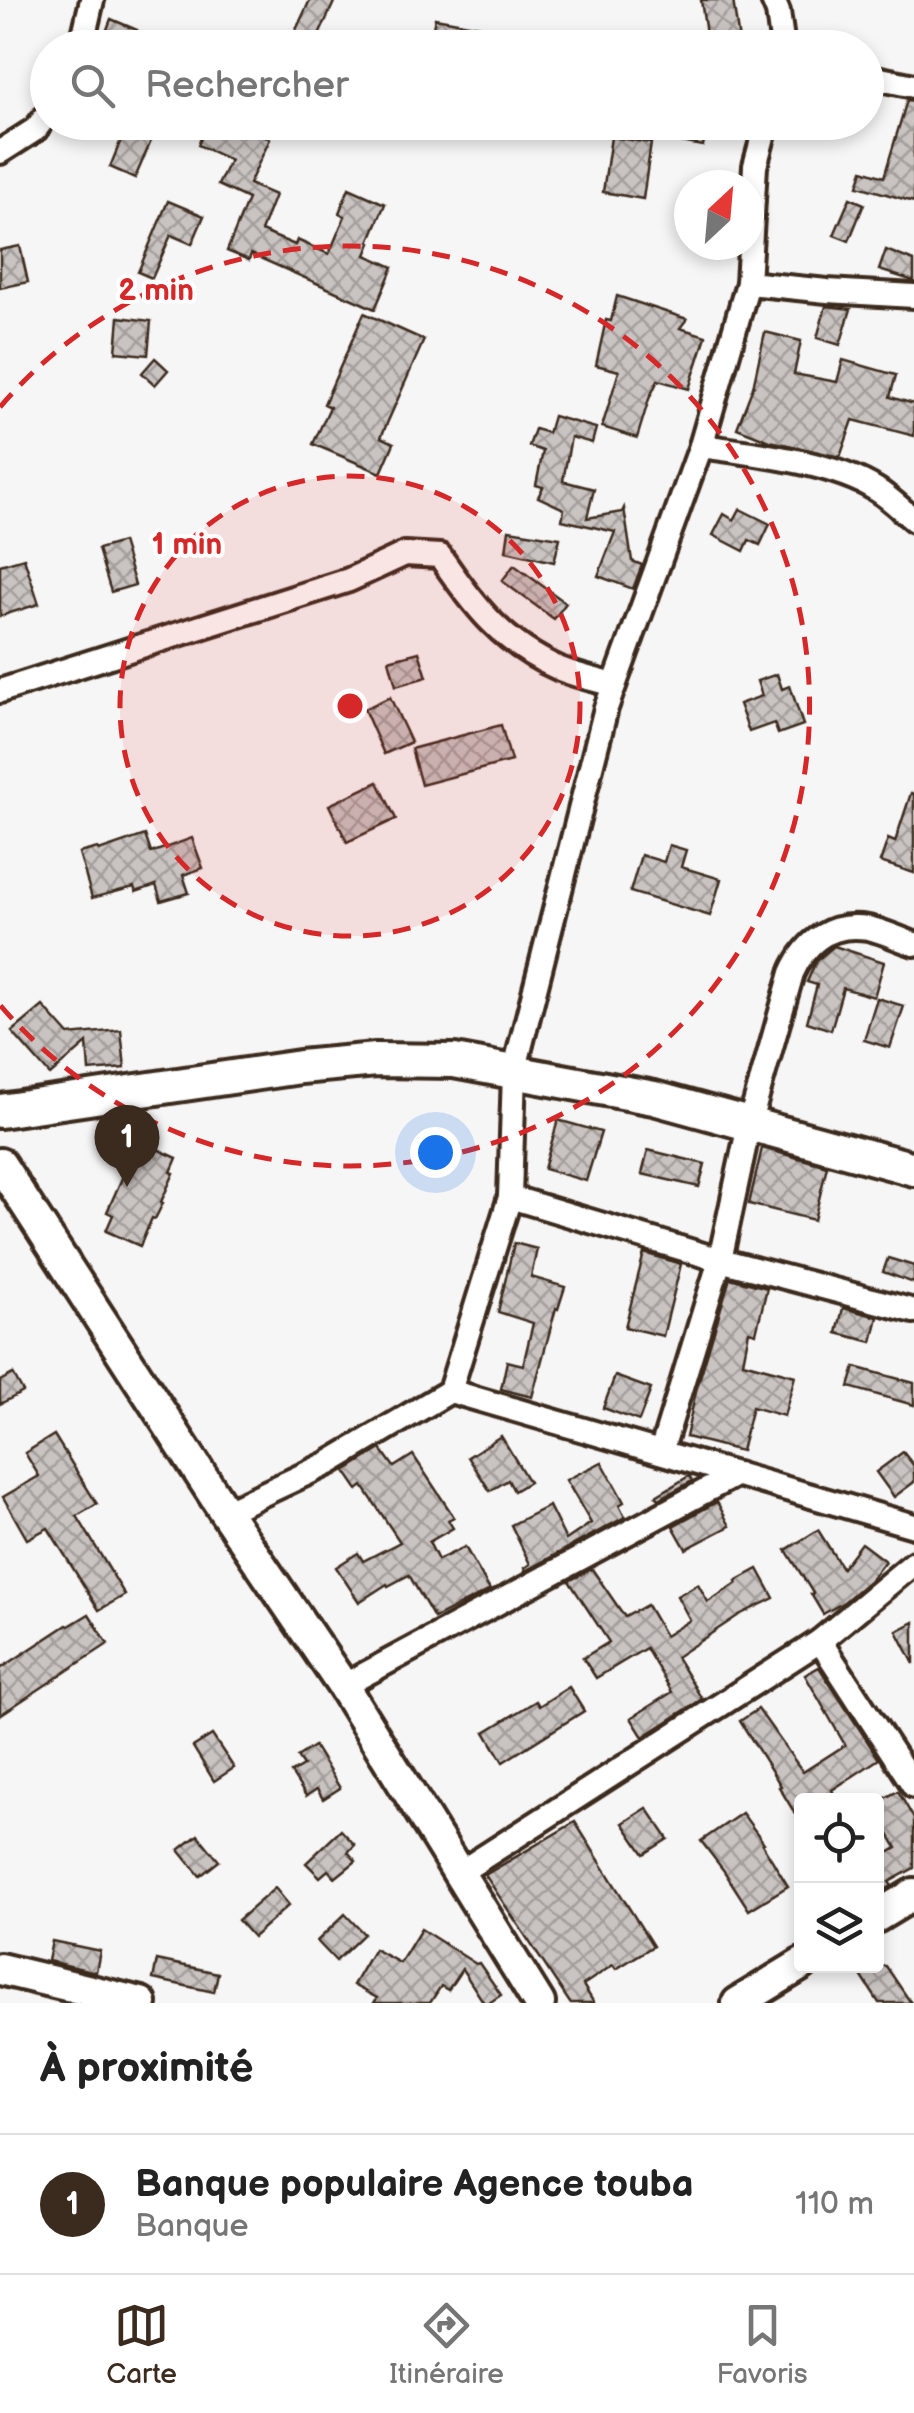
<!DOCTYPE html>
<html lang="fr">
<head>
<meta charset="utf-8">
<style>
  :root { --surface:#fff; --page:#f6f6f6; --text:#222; --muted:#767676; --line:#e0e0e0; --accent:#3b2a1e }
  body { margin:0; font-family:"Balsamiq Sans",sans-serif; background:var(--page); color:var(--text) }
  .controls { position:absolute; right:30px; bottom:30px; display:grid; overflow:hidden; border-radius:10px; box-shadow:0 5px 15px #0003 }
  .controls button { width:90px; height:90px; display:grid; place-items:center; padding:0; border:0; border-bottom:2px solid var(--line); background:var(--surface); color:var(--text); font:50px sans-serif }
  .compass { position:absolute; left:674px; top:170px; width:90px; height:90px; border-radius:50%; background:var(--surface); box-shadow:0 5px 15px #0003; rotate:26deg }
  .you { position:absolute; left:435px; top:1152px; width:35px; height:35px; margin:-25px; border:8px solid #fff; border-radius:50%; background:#1a73e8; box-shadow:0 0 0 15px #1a73e833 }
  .badge { display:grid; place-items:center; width:65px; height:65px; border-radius:50%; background:var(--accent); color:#fff; font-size:32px; font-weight:700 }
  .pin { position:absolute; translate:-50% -82px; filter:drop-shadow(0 2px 5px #0008) }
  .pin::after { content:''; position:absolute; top:52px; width:35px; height:30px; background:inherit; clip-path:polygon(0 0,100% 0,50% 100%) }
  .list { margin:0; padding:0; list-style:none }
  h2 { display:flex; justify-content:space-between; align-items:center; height:130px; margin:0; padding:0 40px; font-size:42px }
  h2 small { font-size:32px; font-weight:400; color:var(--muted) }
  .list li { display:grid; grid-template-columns:65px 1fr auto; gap:30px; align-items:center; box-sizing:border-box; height:140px; padding:0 40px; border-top:2px solid var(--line) }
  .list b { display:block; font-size:38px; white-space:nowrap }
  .list p { margin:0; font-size:32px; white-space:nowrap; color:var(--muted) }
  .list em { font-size:32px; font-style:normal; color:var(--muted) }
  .icon { flex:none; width:55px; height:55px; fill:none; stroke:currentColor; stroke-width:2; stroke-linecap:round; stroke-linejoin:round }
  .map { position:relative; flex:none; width:914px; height:2003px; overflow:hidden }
  .search { position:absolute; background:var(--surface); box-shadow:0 5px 15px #0003; left:30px; right:30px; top:30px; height:110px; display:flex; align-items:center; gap:25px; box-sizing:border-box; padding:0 35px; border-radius:55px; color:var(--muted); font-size:38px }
  .sheet { height:270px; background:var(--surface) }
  nav { display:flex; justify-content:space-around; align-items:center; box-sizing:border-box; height:140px; border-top:2px solid var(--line); background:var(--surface); font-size:28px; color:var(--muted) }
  nav a { display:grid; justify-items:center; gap:5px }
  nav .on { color:var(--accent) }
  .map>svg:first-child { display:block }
  .building { fill:url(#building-cross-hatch); stroke:#3b2a1e; stroke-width:2.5 }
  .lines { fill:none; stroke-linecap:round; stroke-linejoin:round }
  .minor-casing { stroke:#3b2a1e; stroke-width:30 }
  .tertiary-casing { stroke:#3b2a1e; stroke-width:38 }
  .secondary-casing { stroke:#3b2a1e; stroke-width:40 }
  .minor { stroke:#fff; stroke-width:22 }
  .tertiary { stroke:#fff; stroke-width:30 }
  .secondary { stroke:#fff; stroke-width:32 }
  .ring { fill:none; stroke:#d62828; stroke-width:5; stroke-dasharray:18 12 }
  .centre { fill:#d62828; stroke:#fff; stroke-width:5 }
  .ring-label { font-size:30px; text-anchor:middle; font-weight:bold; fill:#d62828; stroke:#fff; stroke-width:8; stroke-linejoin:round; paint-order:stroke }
</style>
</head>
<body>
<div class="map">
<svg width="914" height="2003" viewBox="0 0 914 2003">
  <defs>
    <pattern id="building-cross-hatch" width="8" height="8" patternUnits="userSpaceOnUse" patternTransform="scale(2.5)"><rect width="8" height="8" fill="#c9c3c1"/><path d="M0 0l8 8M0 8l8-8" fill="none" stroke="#a49f9c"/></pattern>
  </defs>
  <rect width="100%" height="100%" fill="#f7f6f6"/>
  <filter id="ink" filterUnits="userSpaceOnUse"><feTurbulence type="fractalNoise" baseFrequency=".01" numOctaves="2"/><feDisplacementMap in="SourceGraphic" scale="20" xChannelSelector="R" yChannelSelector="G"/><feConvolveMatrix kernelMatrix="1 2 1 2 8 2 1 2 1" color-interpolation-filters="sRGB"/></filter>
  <g filter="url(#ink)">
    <g class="building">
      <path d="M310,0H335L316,42L295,32Z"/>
      <path d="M701,0H733L740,48H708Z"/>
      <path d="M435,18L497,29L494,48H429Z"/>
      <path d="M111,19L137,30L130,48H100Z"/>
      <path d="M907,100L914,101V202L858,186L863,170L884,177Z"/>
      <path d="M208,122H223L237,129L241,122H244L265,132L264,136L270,139L249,184L275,195L261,231L295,245L297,240L329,254L345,216L339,213L349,188L385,204L369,242L371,243L366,255L393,267L375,309L251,254L249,260L227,251L248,199L218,185L230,160L198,145Z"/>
      <path d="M683,125L706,129L703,146L681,142Z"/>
      <path d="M125,130L151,141L135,178L110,167Z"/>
      <path d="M611,137L651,143L643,199L603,192Z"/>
      <path d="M850,198L864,204L849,241L834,235Z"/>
      <path d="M168,201L204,216L192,244L171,235L152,278L138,272Z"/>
      <path d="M20,246L28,282L0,288V250Z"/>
      <path d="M886,250L914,261V281L879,270Z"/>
      <path d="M617,296L687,319L680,328L706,336L689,389L658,380L649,399L637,438L602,427L619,371L596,365L606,320L611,321Z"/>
      <path d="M826,306L851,309L840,345L817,338Z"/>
      <path d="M364,313L424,340L381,437L394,443L381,473L313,444L330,407L324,404Z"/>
      <path d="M119,317L151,321L148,355L116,352Z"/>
      <path d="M765,332L801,341L794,374L837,382L843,360L896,375L890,397L914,404V436L853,420L840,457L770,441L737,428L753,387Z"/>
      <path d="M155,358L168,370L155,385L142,373Z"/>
      <path d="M553,416L596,428L592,443L571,437L563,481L594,489L587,518L622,512L624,508L632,561L642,565L633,589L598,576L615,532L562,520L564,509L538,497L543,487L536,485L543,451L529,446L535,429L548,433Z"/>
      <path d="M740,509L770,524L760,545L749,540L744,551L713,535L724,514L734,520Z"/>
      <path d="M509,530L560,538L554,562L506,551Z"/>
      <path d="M122,542L135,585L111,592L98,549Z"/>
      <path d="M24,558L39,604L0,616V565Z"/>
      <path d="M514,565L566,603L554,619L502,581Z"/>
      <path d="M419,652L427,677L396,686L389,660Z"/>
      <path d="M777,674L782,689L790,686L803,725L778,734L774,723L749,732L739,704L762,696L757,681Z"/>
      <path d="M390,697L411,742L384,754L364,709Z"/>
      <path d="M501,725L511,761L421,785L411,749Z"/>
      <path d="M378,782L396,819L347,842L329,805Z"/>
      <path d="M911,793L914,794V873L880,862L888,839L895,842Z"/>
      <path d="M145,835L151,853L192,838L203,868L183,875L189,893L161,901L156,885L136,892L134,887L92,898L79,853L98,848L99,851Z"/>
      <path d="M669,845L686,850L681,867L721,879L710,916L630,892L641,855L664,862Z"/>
      <path d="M834,946L884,962L874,997L843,988L831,1030L807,1022L817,985L807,982L816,961Z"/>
      <path d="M877,998L904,1006L890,1048L864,1040Z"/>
      <path d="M43,1006L69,1035L121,1030L125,1068L89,1071L87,1043L50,1075L12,1032Z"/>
      <path d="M558,1120L601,1132L586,1181L544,1169Z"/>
      <path d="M144,1143L177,1158L171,1172L174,1173L161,1202L163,1203L155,1219L152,1218L140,1246L106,1231L113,1215L107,1212L130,1160L135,1162Z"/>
      <path d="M762,1148L827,1166L814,1220L749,1204Z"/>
      <path d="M648,1150L705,1164L699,1187L642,1174Z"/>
      <path d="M514,1243L537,1249L531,1277L565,1287L558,1309L556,1308L532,1397L501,1389L507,1361L523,1365L533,1323L498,1312Z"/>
      <path d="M644,1253L681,1264L663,1336L625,1327Z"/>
      <path d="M888,1258L914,1266V1283L883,1272Z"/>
      <path d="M730,1278L767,1288L756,1333L749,1331L743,1362L795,1376L784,1416L752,1407L741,1451L686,1437L696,1391Z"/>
      <path d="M843,1308L878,1317L872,1342L837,1333Z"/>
      <path d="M855,1367L914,1383V1405L849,1387Z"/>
      <path d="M13,1374L23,1392L0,1404V1381Z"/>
      <path d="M615,1376L651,1389L639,1421L603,1408Z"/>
      <path d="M54,1435L97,1504L77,1516L125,1595L99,1610L48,1528L27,1539L3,1497L39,1476L25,1453Z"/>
      <path d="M501,1436L529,1482L514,1491L508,1480L490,1491L468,1457Z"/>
      <path d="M381,1449L394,1467L413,1455L454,1517L448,1520L453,1528L429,1542L438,1560L465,1547L490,1590L434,1618L409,1575L388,1586L387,1584L359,1602L336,1567L358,1553L363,1561L400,1542L363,1486L358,1490L345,1471Z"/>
      <path d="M903,1452L914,1466V1482L894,1497L876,1472Z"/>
      <path d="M602,1462L624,1502L619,1505L625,1517L525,1571L524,1568L530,1564L511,1525L549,1506L566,1540L591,1523L566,1480Z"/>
      <path d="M689,1476L692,1481L659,1499L656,1496Z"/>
      <path d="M717,1502L730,1526L686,1549L673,1526Z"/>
      <path d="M818,1530L842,1568L861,1543L885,1561L871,1579L844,1602L823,1614L811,1594L813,1593L786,1550Z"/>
      <path d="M592,1569L625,1617L647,1605L665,1636L690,1620L677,1596L698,1584L708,1602L737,1583L736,1581L758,1569L774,1598L739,1615L676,1657L702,1699L643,1737L631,1718L672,1692L646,1648L596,1678L583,1658L609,1642L569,1581Z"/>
      <path d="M89,1614L108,1644L0,1715V1669L67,1625L69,1626Z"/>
      <path d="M914,1622V1664L897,1631Z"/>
      <path d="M819,1667L879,1759L832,1790L834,1794L822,1800H802V1825L779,1787L781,1786L740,1721L758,1709L803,1772L845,1745L805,1675Z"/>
      <path d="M569,1687L584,1711L503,1762L485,1732L536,1701L539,1706Z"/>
      <path d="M212,1735L234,1768L214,1781L193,1747Z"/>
      <path d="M314,1746L340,1788L323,1799L317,1789L306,1796L291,1773L303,1766L297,1757Z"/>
      <path d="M898,1791L914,1819V1868L889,1882L892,1886L876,1895V1860L897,1848L882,1822L876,1825V1803Z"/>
      <path d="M647,1808L668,1839L644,1854L623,1823Z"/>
      <path d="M742,1813L764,1843L762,1844L788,1886L749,1910L724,1871L701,1841Z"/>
      <path d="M575,1822L653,1946L616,1969L613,1965L583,1985L594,2003H570L485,1875Z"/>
      <path d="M341,1830L355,1845L348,1852L356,1861L335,1878L328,1870L320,1877L306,1863Z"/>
      <path d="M198,1835L219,1861L200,1876L179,1850Z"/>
      <path d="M275,1888L289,1905L253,1937L238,1920Z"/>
      <path d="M345,1914L364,1934L336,1961L317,1941Z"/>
      <path d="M421,1929L476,1964L479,1963L501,1995L489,2003H484L462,1969L448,1990L441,1986L430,2003H374L377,1998L353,1985L374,1949L400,1963Z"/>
      <path d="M52,1941L100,1951L96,1972L48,1961Z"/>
      <path d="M157,1960L218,1973L214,1992L153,1979Z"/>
      <path d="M855,1966H886L911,2003H879Z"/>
    </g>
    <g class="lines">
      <g class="minor-casing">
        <g id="minor">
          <path d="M773,0L778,12L783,48"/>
          <path d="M81,48L92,0"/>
          <path d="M866,76L914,86"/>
          <path d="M0,152L36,129L48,113"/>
          <path d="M748,283L827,291L914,296"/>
          <path d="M701,446C752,453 834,462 877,490C890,498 902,510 914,520"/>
          <path d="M0,691L349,580L405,554L440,556C474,606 503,644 560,669C577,676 596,680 614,685"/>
          <path d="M510,1197L720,1260L914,1311"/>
          <path d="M450,1391L510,1197L514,1072L606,708L701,446L748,283L755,166L767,122"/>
          <path d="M661,1452L720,1260L749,1125L792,973C806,941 831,922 868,928C883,931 899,939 914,944"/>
          <path d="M225,1512L329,1463L450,1391L914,1526"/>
          <path d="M820,1641L914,1786"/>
          <path d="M343,1686L737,1474"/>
          <path d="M459,1873L820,1641L914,1563"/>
        </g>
      </g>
      <g class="tertiary-casing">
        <g id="tertiary">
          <path d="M0,1164L225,1512L343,1686L539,2003"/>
          <path d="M876,1917L914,1894"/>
          <path d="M0,1969L141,2003"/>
          <path d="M738,2003L802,1964"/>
        </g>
      </g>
      <g class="secondary-casing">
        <path id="secondary" d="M0,1111L300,1067L376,1060L454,1061L654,1098L914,1169"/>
      </g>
      <use href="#minor" class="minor"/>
      <use href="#tertiary" class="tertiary"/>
      <use href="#secondary" class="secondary"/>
    </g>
  </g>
  <circle cx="350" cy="706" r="230" fill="#d62828" fill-opacity=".12"/>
  <g class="ring">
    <circle cx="350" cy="706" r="230"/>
    <path d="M0 407A460 460 0 1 1 0 1005"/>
  </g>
  <circle cx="350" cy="706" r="15" class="centre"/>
  <g class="ring-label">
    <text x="156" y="300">2 min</text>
    <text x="187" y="554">1 min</text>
  </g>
</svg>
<div class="controls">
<button><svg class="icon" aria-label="locate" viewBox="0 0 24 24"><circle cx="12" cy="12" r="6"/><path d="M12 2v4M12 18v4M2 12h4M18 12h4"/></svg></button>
<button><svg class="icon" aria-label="layers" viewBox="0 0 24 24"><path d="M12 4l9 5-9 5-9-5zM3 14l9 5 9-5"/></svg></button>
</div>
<svg class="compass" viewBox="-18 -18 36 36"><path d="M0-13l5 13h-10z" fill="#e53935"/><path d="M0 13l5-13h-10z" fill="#767676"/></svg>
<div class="you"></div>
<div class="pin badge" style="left:127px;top:1187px">1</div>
<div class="search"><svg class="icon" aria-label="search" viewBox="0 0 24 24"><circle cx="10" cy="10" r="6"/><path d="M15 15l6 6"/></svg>Rechercher</div>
</div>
<section class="sheet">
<h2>À proximité<small></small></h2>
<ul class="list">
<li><span class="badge">1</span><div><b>Banque populaire Agence touba</b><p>Banque</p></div><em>110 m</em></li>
</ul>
</section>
<nav>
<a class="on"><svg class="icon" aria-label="map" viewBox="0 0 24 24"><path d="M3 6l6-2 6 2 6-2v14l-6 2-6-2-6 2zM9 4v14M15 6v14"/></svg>Carte</a>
<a><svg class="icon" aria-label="directions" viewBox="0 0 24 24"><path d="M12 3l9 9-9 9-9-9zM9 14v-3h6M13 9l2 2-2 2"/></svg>Itinéraire</a>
<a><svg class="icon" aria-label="saved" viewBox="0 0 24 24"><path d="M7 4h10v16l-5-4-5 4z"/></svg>Favoris</a>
</nav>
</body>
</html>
